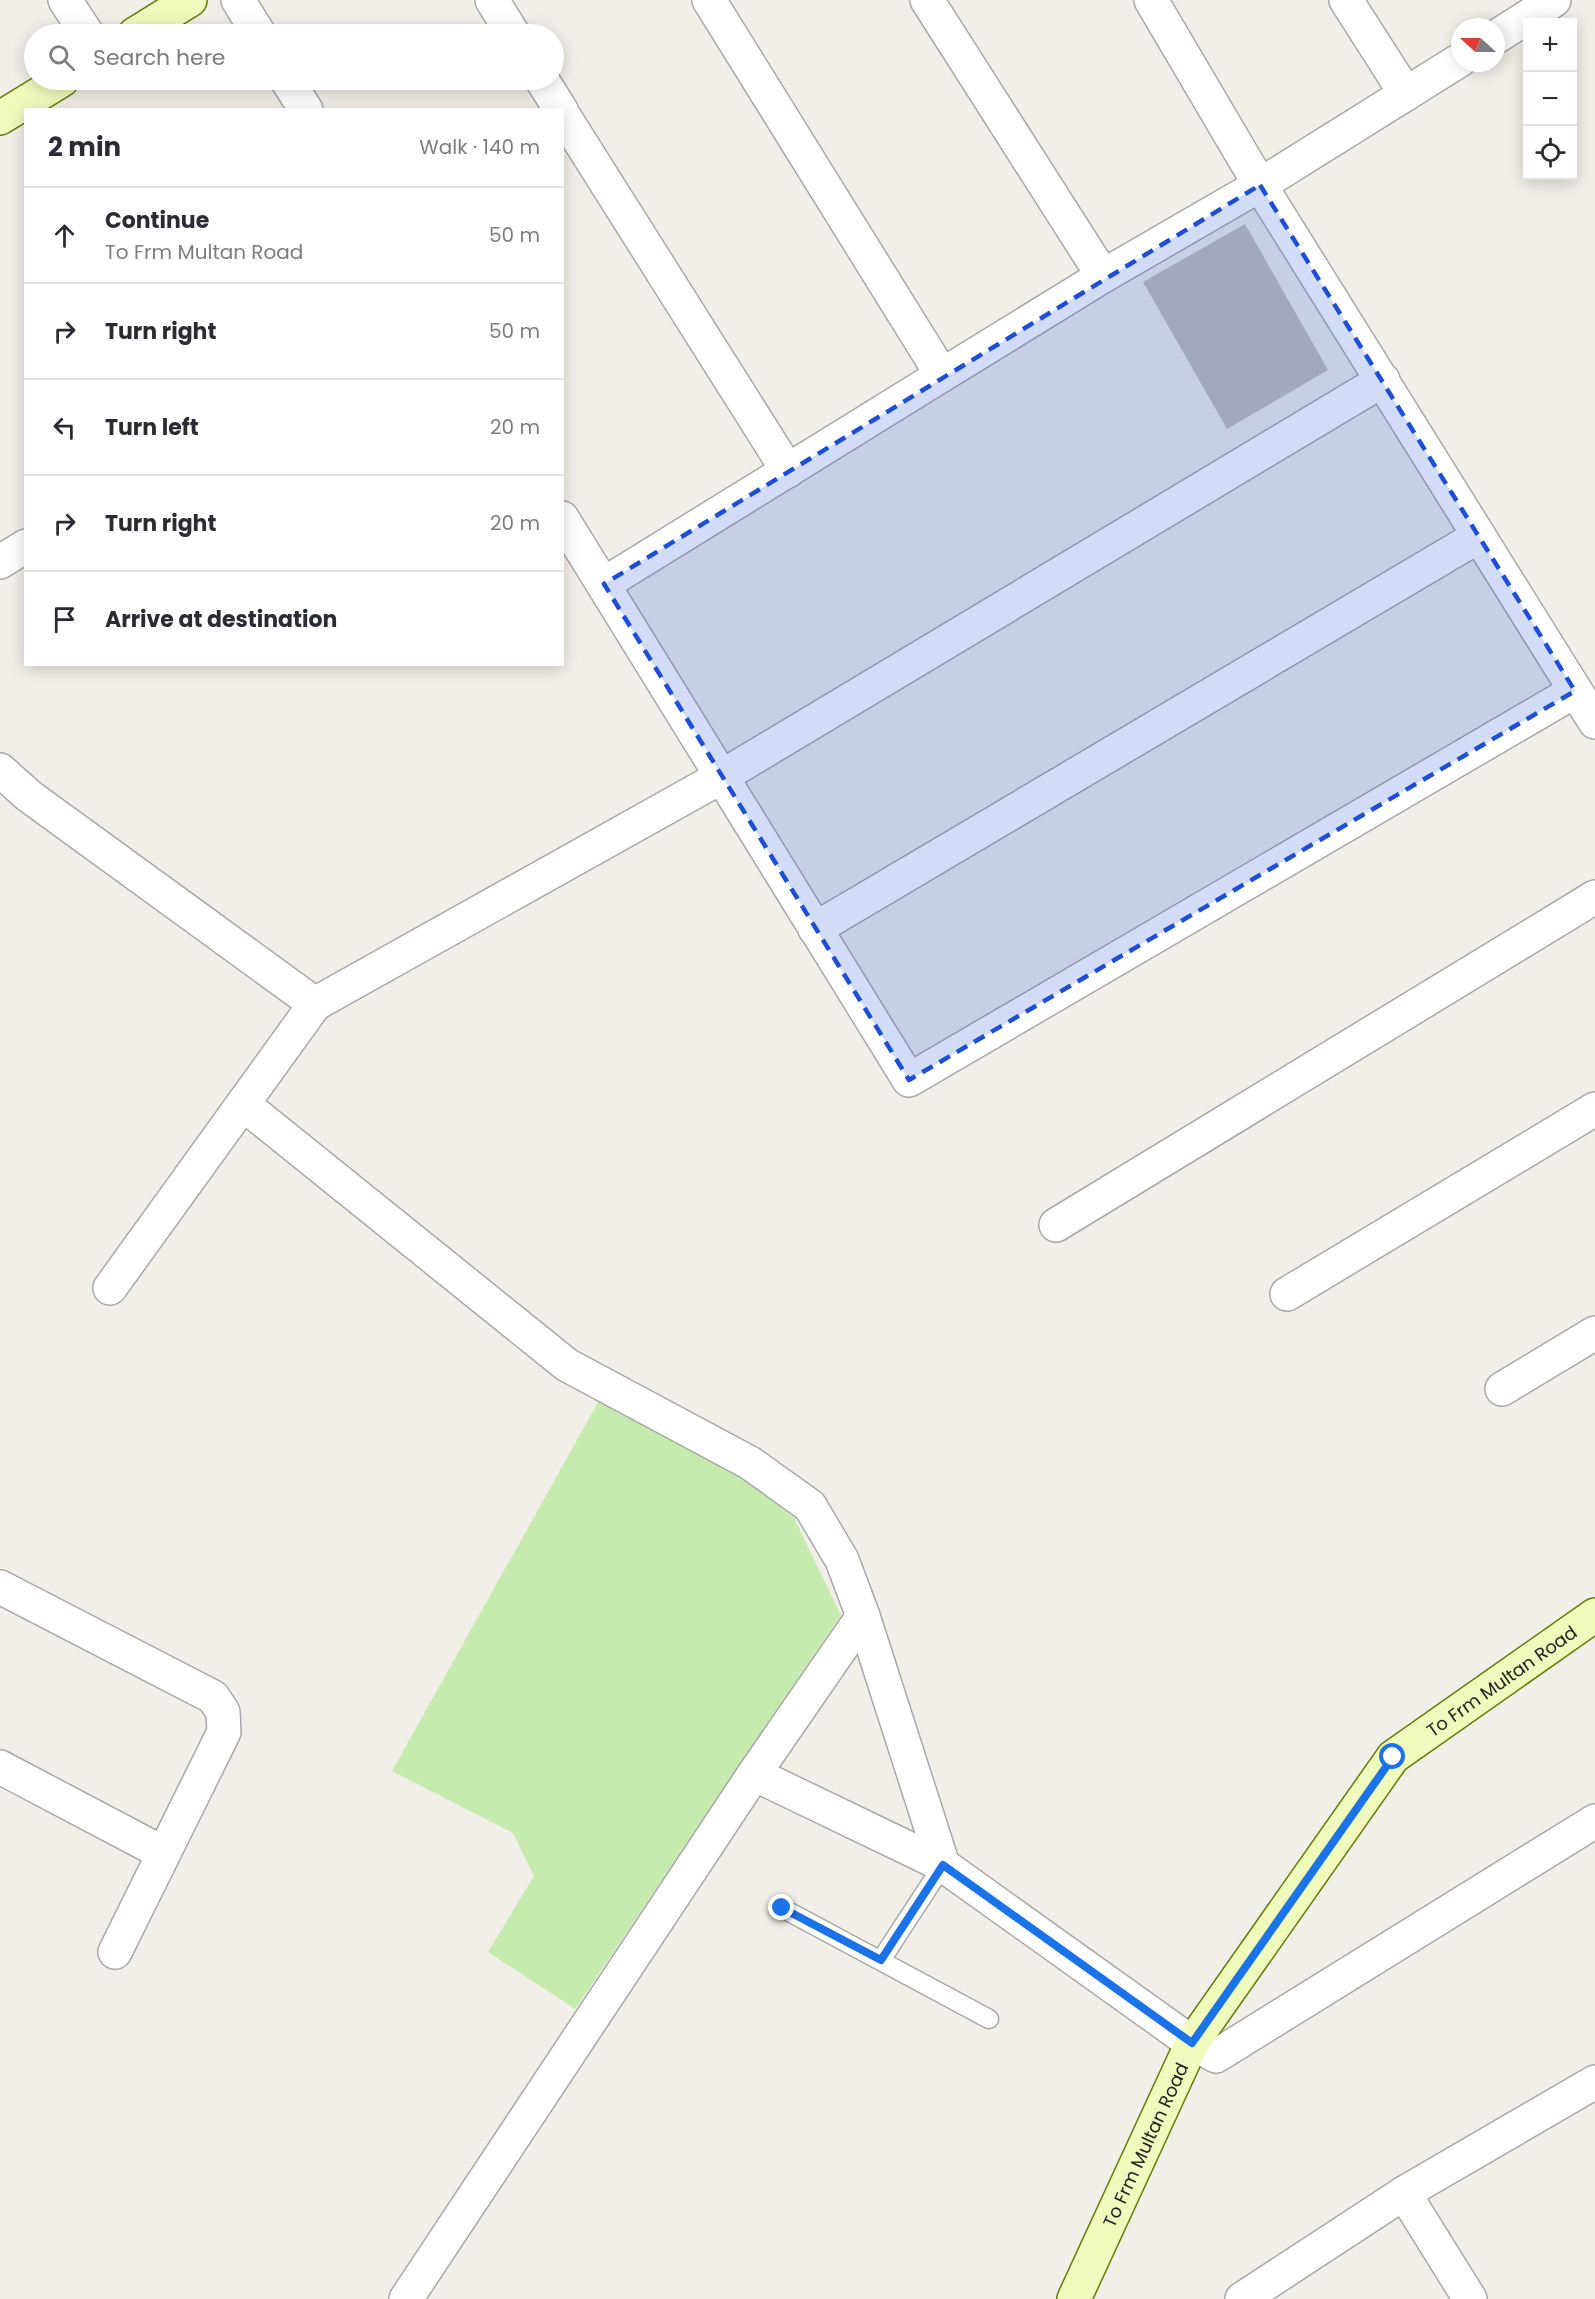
<!DOCTYPE html>
<html lang="en">
<head>
<meta charset="utf-8">
<style>
  :root { --surface:#fff; --page:#f7f7f7; --text:#2b2b33; --muted:#7c7c81; --line:#e1e1e2 }
  body { margin:0; font-family:Poppins,sans-serif; background:var(--page); color:var(--text) }
  .controls { position:absolute; right:18px; top:18px; display:grid; overflow:hidden; border-radius:0px; box-shadow:0 3px 15px #0003 }
  .controls button { width:54px; height:54px; display:grid; place-items:center; padding:0; border:0; border-bottom:2px solid var(--line); background:var(--surface); color:var(--text); font:30px sans-serif }
  .compass { position:absolute; left:1451px; top:18px; width:54px; height:54px; border-radius:50%; background:var(--surface); box-shadow:0 3px 15px #0003; rotate:291deg }
  .stop { position:absolute; width:18px; height:18px; margin:-14px; border:4px solid #1a73e8; border-radius:50%; background:#fff }
  .stop.end { background:#1a73e8; border-color:#fff; box-shadow:0 2px 6px #0008 }
  .list { margin:0; padding:0; list-style:none }
  h2 { display:flex; justify-content:space-between; align-items:center; height:78px; margin:0; padding:0 24px; font-size:26px }
  h2 small { font-size:20px; font-weight:400; color:var(--muted) }
  .list li { display:grid; grid-template-columns:39px 1fr auto; gap:18px; align-items:center; box-sizing:border-box; height:96px; padding:0 24px; border-top:2px solid var(--line) }
  .list b { display:block; font-size:22px; white-space:nowrap }
  .list p { margin:0; font-size:20px; white-space:nowrap; color:var(--muted) }
  .list em { font-size:20px; font-style:normal; color:var(--muted) }
  .icon { flex:none; width:33px; height:33px; fill:none; stroke:currentColor; stroke-width:2; stroke-linecap:round; stroke-linejoin:round }
  .map { position:relative; flex:none; width:1595px; height:2299px; overflow:hidden }
  .search { position:absolute; background:var(--surface); box-shadow:0 3px 15px #0003; left:24px; top:24px; width:540px; height:66px; display:flex; align-items:center; gap:15px; box-sizing:border-box; padding:0 21px; border-radius:33px; color:var(--muted); font-size:22px }
  .panel { position:absolute; background:var(--surface); box-shadow:0 3px 15px #0003; left:24px; top:108px; width:540px; height:558px; border-radius:0px }
  .map>svg:first-child { display:block }
  .grass { fill:#c6ebae }
  .building { fill:#c6beb7 }
  .lines { fill:none; stroke-linecap:round; stroke-linejoin:round }
  .lane-casing { stroke:#a8a8a8; stroke-width:21 }
  .street-casing { stroke:#a8a8a8; stroke-width:36 }
  .secondary-casing { stroke:#627b05; stroke-width:36 }
  .lane { stroke:#fff; stroke-width:18 }
  .street { stroke:#fff; stroke-width:33 }
  .secondary { stroke:#f1fabd; stroke-width:33 }
  .route { stroke:#1a73e8; stroke-width:8 }
  .marked { fill:#1d4ed8; fill-opacity:0.2; stroke:#1d4ed8; stroke-width:4.5; stroke-dasharray:12 8; stroke-linejoin:round }
  .labels { text-anchor:middle; dominant-baseline:central; stroke-width:4.5; stroke-linejoin:round; paint-order:stroke }
  .street-label { font-size:18px; fill:#212121; stroke:#fff }
</style>
</head>
<body>
<div class="map">
<svg width="1595" height="2299" viewBox="0 0 1595 2299">
  <rect width="100%" height="100%" fill="#f1efe7"/>
  <path class="grass" d="M601,1397L732,1469L794,1518L841,1615L575,2009L488,1952L534,1876L513,1833L392,1771Z"/>
  <path class="building" d="M1245,224L1328,370L1227,429L1143,282Z"/>
  <g class="lines">
    <g class="lane-casing">
      <g id="lane">
        <path d="M782,1908L989,2019"/>
        <path d="M881,1960L943,1865"/>
      </g>
    </g>
    <g class="street-casing">
      <g id="street">
        <path d="M65,0L87,34"/>
        <path d="M238,0L259,34"/>
        <path d="M492,0L513,34"/>
        <path d="M709,0L942,375"/>
        <path d="M927,0L1103,276"/>
        <path d="M1151,0L1260,185L1595,722"/>
        <path d="M1346,0L1406,94"/>
        <path d="M1496,37L1554,0"/>
        <path d="M287,80L306,110"/>
        <path d="M542,80L561,110"/>
        <path d="M562,113L788,471"/>
        <path d="M562,518L909,1080L1575,691"/>
        <path d="M0,562L26,546"/>
        <path d="M604,584L942,375L1103,276L1260,185L1460,60"/>
        <path d="M0,770L29,796L315,1004"/>
        <path d="M815,929L1479,536"/>
        <path d="M243,1104L567,1365L750,1463L810,1506L842,1560L863,1616L943,1865L1192,2043L1216,2056L1595,1821"/>
        <path d="M1056,1225L1595,897"/>
        <path d="M110,1288L315,1004L721,777L1383,380"/>
        <path d="M1287,1294L1595,1109"/>
        <path d="M1502,1389L1595,1333"/>
        <path d="M0,1587L213,1697L223,1712L224,1732L115,1952"/>
        <path d="M0,1767L163,1853"/>
        <path d="M754,1774L943,1865"/>
        <path d="M1404,2193L1470,2299"/>
        <path d="M406,2299L754,1774L863,1616"/>
        <path d="M1242,2299L1404,2193L1595,2082"/>
      </g>
    </g>
    <g class="secondary-casing">
      <g id="secondary">
        <path d="M135,34L190,0"/>
        <path d="M0,118L62,80"/>
        <path id="s1" d="M1074,2299L1192,2043L1393,1757L1595,1615"/>
      </g>
    </g>
    <use href="#lane" class="lane"/>
    <use href="#street" class="street"/>
    <use href="#secondary" class="secondary"/>
  </g>
  <g class="lines">
    <path class="route" d="M782,1908L881,1960L943,1865L1192,2043L1393,1757"/>
  </g>
  <path class="marked" d="M1260,185L1575,691L909,1080L604,584Z"/>
  <g class="labels">
    <g class="street-label">
      <text stroke="none"><textPath href="#s1" startOffset="764">To Frm Multan Road</textPath></text>
      <text stroke="none"><textPath href="#s1" startOffset="170">To Frm Multan Road</textPath></text>
    </g>
  </g>
</svg>
<div class="controls">
<button>+</button>
<button>−</button>
<button><svg class="icon" aria-label="locate" viewBox="0 0 24 24"><circle cx="12" cy="12" r="6"/><path d="M12 2v4M12 18v4M2 12h4M18 12h4"/></svg></button>
</div>
<svg class="compass" viewBox="-18 -18 36 36"><path d="M0-13l5 13h-10z" fill="#e53935"/><path d="M0 13l5-13h-10z" fill="#7c7c81"/></svg>
<div class="stop" style="left:1393px;top:1757px"></div>
<div class="stop end" style="left:782px;top:1908px"></div>
<div class="search"><svg class="icon" aria-label="search" viewBox="0 0 24 24"><circle cx="10" cy="10" r="6"/><path d="M15 15l6 6"/></svg>Search here</div>
<section class="panel">
<h2>2 min<small>Walk · 140 m</small></h2>
<ul class="list">
<li><svg class="icon" aria-label="ahead" viewBox="0 0 24 24"><path d="M12 20V5M6 11l6-6 6 6"/></svg><div><b>Continue</b><p>To Frm Multan Road</p></div><em>50 m</em></li>
<li><svg class="icon" aria-label="right" viewBox="0 0 24 24"><path d="M7 20v-9h11M14 6l5 5-5 5"/></svg><div><b>Turn right</b></div><em>50 m</em></li>
<li><svg class="icon" aria-label="left" viewBox="0 0 24 24"><path d="M17 20v-9H6M10 6l-5 5 5 5"/></svg><div><b>Turn left</b></div><em>20 m</em></li>
<li><svg class="icon" aria-label="right" viewBox="0 0 24 24"><path d="M7 20v-9h11M14 6l5 5-5 5"/></svg><div><b>Turn right</b></div><em>20 m</em></li>
<li><svg class="icon" aria-label="arrive" viewBox="0 0 24 24"><path d="M6 21V4h12l-3 4 3 4H6"/></svg><div><b>Arrive at destination</b></div></li>
</ul>
</section>
</div>
</body>
</html>
